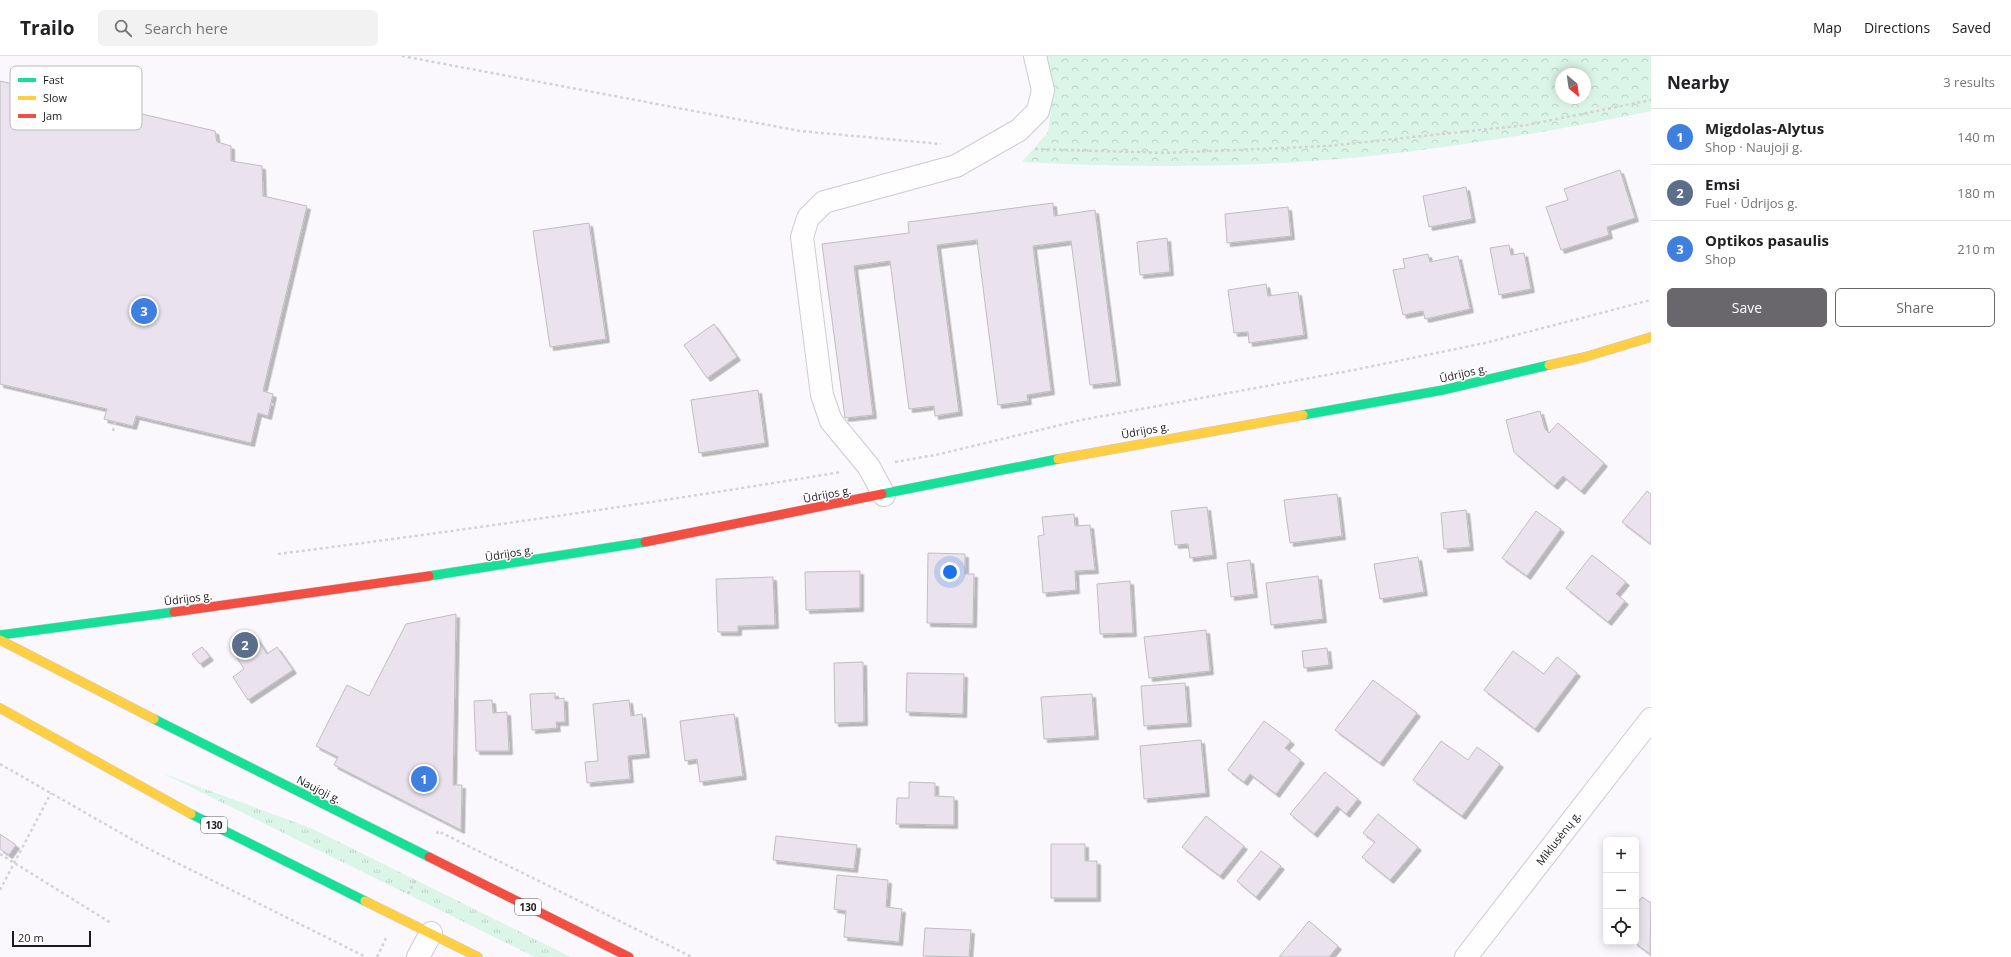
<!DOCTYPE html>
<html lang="en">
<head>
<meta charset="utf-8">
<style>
  :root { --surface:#fff; --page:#f2f2f2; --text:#202124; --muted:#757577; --line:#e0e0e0; --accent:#6a676c }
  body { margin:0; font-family:"Open Sans",sans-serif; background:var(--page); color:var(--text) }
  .controls { position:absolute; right:12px; bottom:12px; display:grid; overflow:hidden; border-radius:6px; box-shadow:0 2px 10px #0003 }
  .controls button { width:36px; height:36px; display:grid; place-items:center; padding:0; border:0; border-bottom:1px solid var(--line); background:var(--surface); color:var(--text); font:20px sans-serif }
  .compass { position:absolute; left:1555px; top:12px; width:36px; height:36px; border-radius:50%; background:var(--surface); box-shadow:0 2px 10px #0003; rotate:151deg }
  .scale { position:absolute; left:12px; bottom:10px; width:79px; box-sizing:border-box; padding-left:4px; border:2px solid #1d191e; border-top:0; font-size:11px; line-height:14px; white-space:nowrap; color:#1d191e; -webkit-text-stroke:3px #fff; paint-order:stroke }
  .you { position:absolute; left:950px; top:516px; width:14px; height:14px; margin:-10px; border:3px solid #fff; border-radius:50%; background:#1a73e8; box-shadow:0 0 0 6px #1a73e833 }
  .badge { display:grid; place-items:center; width:26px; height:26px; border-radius:50%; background:var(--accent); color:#fff; font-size:13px; font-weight:700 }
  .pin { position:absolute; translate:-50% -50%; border:2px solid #fff; box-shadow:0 1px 4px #0006 }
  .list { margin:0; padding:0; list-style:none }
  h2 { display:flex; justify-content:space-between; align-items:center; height:52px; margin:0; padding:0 16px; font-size:17px }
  h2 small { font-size:13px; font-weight:400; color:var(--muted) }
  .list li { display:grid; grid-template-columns:26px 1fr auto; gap:12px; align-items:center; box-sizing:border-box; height:56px; padding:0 16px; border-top:1px solid var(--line) }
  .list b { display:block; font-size:15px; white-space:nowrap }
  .list p { margin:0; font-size:13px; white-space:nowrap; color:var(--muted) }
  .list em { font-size:13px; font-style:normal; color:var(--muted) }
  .actions { display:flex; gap:8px; padding:12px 16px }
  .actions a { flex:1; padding:9px 0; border:1px solid var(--accent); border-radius:6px; text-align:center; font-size:14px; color:var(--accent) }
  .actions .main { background:var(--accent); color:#fff }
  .icon { flex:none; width:22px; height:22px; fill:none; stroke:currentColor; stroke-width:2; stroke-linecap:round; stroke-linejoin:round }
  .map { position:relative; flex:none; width:1651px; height:901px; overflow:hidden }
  header { display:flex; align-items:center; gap:24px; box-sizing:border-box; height:56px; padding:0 20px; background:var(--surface); border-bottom:1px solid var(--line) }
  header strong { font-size:19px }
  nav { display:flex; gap:22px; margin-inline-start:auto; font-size:14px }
  .search { width:280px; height:36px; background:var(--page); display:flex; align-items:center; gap:10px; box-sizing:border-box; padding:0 14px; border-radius:6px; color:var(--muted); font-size:15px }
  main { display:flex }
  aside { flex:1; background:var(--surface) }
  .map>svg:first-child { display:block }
  .grass { fill:url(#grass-tufts) }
  .forest { fill:url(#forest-crowns); fill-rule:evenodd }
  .building { fill:#eae2ed; stroke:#c0bec2; filter:url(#shadow) }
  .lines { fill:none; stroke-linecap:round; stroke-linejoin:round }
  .street-casing { stroke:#cdcbcf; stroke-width:24 }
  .fast-casing { stroke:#cdcbcf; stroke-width:10 }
  .slow-casing { stroke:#cdcbcf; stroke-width:10 }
  .jam-casing { stroke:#cdcbcf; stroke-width:10 }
  .path { stroke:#d4d3d4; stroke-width:2.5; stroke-dasharray:3 3; stroke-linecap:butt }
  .street { stroke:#fefeff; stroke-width:22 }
  .fast { stroke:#16e098; stroke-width:9 }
  .slow { stroke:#ffcf43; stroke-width:9 }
  .jam { stroke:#f24e42; stroke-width:9 }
  .labels { text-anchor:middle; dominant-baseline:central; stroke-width:3; stroke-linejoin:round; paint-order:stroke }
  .shield { fill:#fff; stroke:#615e62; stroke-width:1 }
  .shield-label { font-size:10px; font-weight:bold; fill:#1d191e }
  .street-label { font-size:11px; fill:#1d191e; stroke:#fff }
  .key { fill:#fff; stroke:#bbbabc; stroke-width:1 }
  .key-label { font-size:11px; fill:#1d191e }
</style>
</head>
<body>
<header>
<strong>Trailo</strong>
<div class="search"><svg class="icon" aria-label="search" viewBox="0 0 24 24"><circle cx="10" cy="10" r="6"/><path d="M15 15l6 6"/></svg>Search here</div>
<nav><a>Map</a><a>Directions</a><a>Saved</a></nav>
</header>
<main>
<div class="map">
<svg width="1651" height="901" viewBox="0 0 1651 901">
  <defs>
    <pattern id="grass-tufts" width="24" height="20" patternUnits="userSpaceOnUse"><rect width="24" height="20" fill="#dbf6e8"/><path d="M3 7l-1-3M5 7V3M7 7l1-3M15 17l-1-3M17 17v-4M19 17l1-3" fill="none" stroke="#bcd2c7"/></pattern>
    <pattern id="forest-crowns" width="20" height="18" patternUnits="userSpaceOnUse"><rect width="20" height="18" fill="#dbf6e8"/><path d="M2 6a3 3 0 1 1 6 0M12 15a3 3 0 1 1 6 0" fill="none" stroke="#bcd2c7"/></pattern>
    <filter id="shadow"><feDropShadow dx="3.5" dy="3.5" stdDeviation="0" flood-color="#0004"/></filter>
  </defs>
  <rect width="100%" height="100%" fill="#faf8fc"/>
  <path class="grass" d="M162,717L313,773L571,901H535Z"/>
  <path class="forest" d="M1045,0H1651V55C1555,75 1459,91 1362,101C1249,112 1135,112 1022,106L1048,76L1053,38ZM1561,18H1585V42H1561Z"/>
  <g class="building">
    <path d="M0,25L215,75L217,86L231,90V105L262,110L263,140L307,150L263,335L273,338L268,360L258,357L251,387L136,360L133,370L104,363L107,353L0,328Z"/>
    <path d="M1620,114L1635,162L1607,171L1609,179L1561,194L1546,151L1568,144L1564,133Z"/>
    <path d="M1466,131L1472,163L1429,171L1423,140Z"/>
    <path d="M1053,147L1054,160L1095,154L1117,326L1090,329L1071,185L1033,190L1051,335L1027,339L1028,345L998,349L977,184L937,189L959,356L935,360L934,350L909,353L890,205L854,210L873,359L845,362L822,188L909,177L908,166Z"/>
    <path d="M1288,151L1291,180L1227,187L1225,158Z"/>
    <path d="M589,167L606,283L550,291L533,175Z"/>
    <path d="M1167,182L1170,216L1140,219L1137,186Z"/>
    <path d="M1509,189L1511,199L1524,197L1531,233L1499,239L1490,192Z"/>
    <path d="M1428,198L1430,206L1458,200L1470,253L1425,263L1423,255L1403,259L1393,214L1405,212L1403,203Z"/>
    <path d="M1266,228L1268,240L1298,236L1304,279L1249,287L1248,276L1234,277L1228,234Z"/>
    <path d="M714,268L737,301L707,322L684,289Z"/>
    <path d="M758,334L765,387L699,397L691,344Z"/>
    <path d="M1540,355L1545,373L1549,377L1558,367L1604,407L1581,435L1563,420L1554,430L1514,396L1506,364Z"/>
    <path d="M1647,435L1651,438V488L1622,466Z"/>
    <path d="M1337,438L1342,480L1290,487L1284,444Z"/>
    <path d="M1207,451L1213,499L1190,502L1188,488L1175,489L1171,455Z"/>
    <path d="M1466,454L1470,491L1444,493L1441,457Z"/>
    <path d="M1536,455L1561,473L1527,520L1502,502Z"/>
    <path d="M1074,458L1075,470L1090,469L1095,514L1075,515L1076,534L1043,537L1038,480L1044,479L1042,461Z"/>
    <path d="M928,497L965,498V518H974L973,568L927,567Z"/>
    <path d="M1592,499L1626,526L1616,538L1625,545L1608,566L1566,532Z"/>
    <path d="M1418,501L1424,536L1380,543L1374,508Z"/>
    <path d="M1250,504L1254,538L1231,541L1227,507Z"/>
    <path d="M860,515V552L806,554L805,516Z"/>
    <path d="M1318,520L1323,563L1271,569L1266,527Z"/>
    <path d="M773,521L775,569L738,570V576H718L716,523Z"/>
    <path d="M1130,525L1133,577L1100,578L1097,528Z"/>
    <path d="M456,558L453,729H462L461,774L334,709L338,701L316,690L347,629L369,640L406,568Z"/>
    <path d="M1206,574L1210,615L1149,622L1144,581Z"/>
    <path d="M252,576L260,587L237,602L230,591Z"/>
    <path d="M260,587L267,598L277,591L293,614L248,644L233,621L244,613L237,602Z"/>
    <path d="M202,591L210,601L200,608L192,598Z"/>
    <path d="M1327,592L1329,609L1304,612L1302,595Z"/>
    <path d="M1513,595L1544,618L1557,601L1577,617L1535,673L1484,634Z"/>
    <path d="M863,606L864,666L835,667L834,607Z"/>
    <path d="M907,617L964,618L963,658L906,656Z"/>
    <path d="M1373,624L1417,657L1380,707L1335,674Z"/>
    <path d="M1185,627L1188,667L1144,670L1141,630Z"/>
    <path d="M555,637V643L564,642L565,666H556L557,672L532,674L530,638Z"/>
    <path d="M1092,638L1095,680L1044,683L1041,641Z"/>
    <path d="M492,644L493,657L507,656L509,695H476L474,645Z"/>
    <path d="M629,644L631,660L642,658L646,698L628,700L630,723L587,727L585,706L598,705L593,648Z"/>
    <path d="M734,658L743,720L700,726L697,703L685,705L680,665Z"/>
    <path d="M1264,665L1291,685L1285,692L1301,704L1276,738L1250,718L1244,726L1228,714Z"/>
    <path d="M1201,684L1206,737L1144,743L1140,690Z"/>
    <path d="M1441,685L1468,704L1477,691L1500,708L1462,760L1413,724Z"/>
    <path d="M1325,716L1358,743L1346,758L1337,750L1314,778L1290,758Z"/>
    <path d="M909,726L935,727V740L954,741V769L896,768L897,742H909Z"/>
    <path d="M1378,758L1418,791L1390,824L1362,801L1375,786L1363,777Z"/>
    <path d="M1206,760L1244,790L1220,820L1182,791Z"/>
    <path d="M0,778L16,789L9,799L0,793Z"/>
    <path d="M776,780L857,789L854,813L773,804Z"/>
    <path d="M1051,788H1085V805H1097V842H1051Z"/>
    <path d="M1261,795L1281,810L1256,841L1237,825Z"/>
    <path d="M837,819L888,824L886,851L902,853L899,886L844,881L846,855L834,853Z"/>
    <path d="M1642,841L1651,847L1650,898L1634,886H1636V849Z"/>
    <path d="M1309,865L1338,890L1329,901H1279Z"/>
    <path d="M925,872L971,874L969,901L923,900Z"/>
  </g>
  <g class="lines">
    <g class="street-casing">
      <g id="street">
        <path d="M884,439L869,411L831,365L822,339L802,181L808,162L824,146L956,110L1019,74L1038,55L1043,34L1035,0"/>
        <path d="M418,901L431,877"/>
        <path d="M1466,901L1651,663"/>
      </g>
    </g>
    <g class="fast-casing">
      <g id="fast">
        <path d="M1303,359L1443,334L1549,309"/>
        <path d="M882,438L1058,403"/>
        <path d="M429,520L645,486"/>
        <path d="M0,579L174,556"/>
        <path d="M154,663L429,801"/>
        <path d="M191,758L365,845"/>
      </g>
    </g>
    <g class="slow-casing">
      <g id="slow">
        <path d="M1549,309L1585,301L1651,281"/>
        <path d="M1058,403L1303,359"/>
        <path d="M0,584L154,663"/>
        <path d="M0,652L191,758"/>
        <path d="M365,845L478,901"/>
      </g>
    </g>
    <g class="jam-casing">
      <g id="jam">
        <path d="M645,486L882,438"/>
        <path d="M174,556L429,520"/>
        <path d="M429,801L629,901"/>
      </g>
    </g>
    <g class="path">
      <path d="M402,0L800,75L941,88"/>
      <path d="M1035,93L1167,97L1328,90L1527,69L1651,44"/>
      <path d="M271,348L275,349"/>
      <path d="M113,375L115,365"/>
      <path d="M895,406L940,398L1081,364L1354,314L1485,287L1651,244"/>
      <path d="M278,498C466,474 654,447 841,416"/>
      <path d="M0,708L147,792L366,901"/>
      <path d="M437,778L438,775L692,901"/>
      <path d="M0,798L111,867"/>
      <path d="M0,834L51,737"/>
      <path d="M408,838L416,823"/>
      <path d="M377,901L386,882"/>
    </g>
    <use href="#street" class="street"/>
    <use href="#fast" class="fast"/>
    <use href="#slow" class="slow"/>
    <use href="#jam" class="jam"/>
  </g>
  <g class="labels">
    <g class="shield">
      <rect x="201" y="761" width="26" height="16" rx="3"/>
      <rect x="515" y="843" width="26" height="16" rx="3"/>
    </g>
    <g class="shield-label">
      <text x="214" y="769">130</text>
      <text x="528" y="851">130</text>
    </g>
    <g class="street-label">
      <text transform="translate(1463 317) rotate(-13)">Ūdrijos g.</text>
      <text transform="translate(1145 374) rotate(-10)">Ūdrijos g.</text>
      <text transform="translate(827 438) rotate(-11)">Ūdrijos g.</text>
      <text transform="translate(509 497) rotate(-9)">Ūdrijos g.</text>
      <text transform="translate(188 542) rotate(-7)">Ūdrijos g.</text>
      <text transform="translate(319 733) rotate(27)">Naujoji g.</text>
      <text transform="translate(1558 782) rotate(-52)">Miklusėnų g.</text>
    </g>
  </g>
  <rect x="10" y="10" width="132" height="64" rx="6" class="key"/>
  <rect x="18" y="22" width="18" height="4" fill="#16e098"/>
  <rect x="18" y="40" width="18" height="4" fill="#ffcf43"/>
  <rect x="18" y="58" width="18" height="4" fill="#f24e42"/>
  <g class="key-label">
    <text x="43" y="28">Fast</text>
    <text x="43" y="46">Slow</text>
    <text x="43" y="64">Jam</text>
  </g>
</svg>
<div class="controls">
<button>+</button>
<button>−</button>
<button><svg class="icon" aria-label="locate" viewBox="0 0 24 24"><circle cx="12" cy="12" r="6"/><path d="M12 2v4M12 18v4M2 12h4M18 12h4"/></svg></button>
</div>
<svg class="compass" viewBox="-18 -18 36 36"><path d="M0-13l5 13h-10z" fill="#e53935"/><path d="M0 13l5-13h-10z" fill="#757577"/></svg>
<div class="scale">20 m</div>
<div class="you"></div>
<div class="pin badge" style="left:424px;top:723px;background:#3f7fe0">1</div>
<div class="pin badge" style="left:245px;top:589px;background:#5c6f8a">2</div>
<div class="pin badge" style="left:144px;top:255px;background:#3f7fe0">3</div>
</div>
<aside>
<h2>Nearby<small>3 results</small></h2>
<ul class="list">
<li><span class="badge" style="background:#3f7fe0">1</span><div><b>Migdolas-Alytus</b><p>Shop · Naujoji g.</p></div><em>140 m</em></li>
<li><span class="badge" style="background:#5c6f8a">2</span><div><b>Emsi</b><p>Fuel · Ūdrijos g.</p></div><em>180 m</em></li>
<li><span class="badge" style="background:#3f7fe0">3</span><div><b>Optikos pasaulis</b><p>Shop</p></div><em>210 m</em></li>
</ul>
<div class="actions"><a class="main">Save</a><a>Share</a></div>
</aside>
</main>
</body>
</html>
